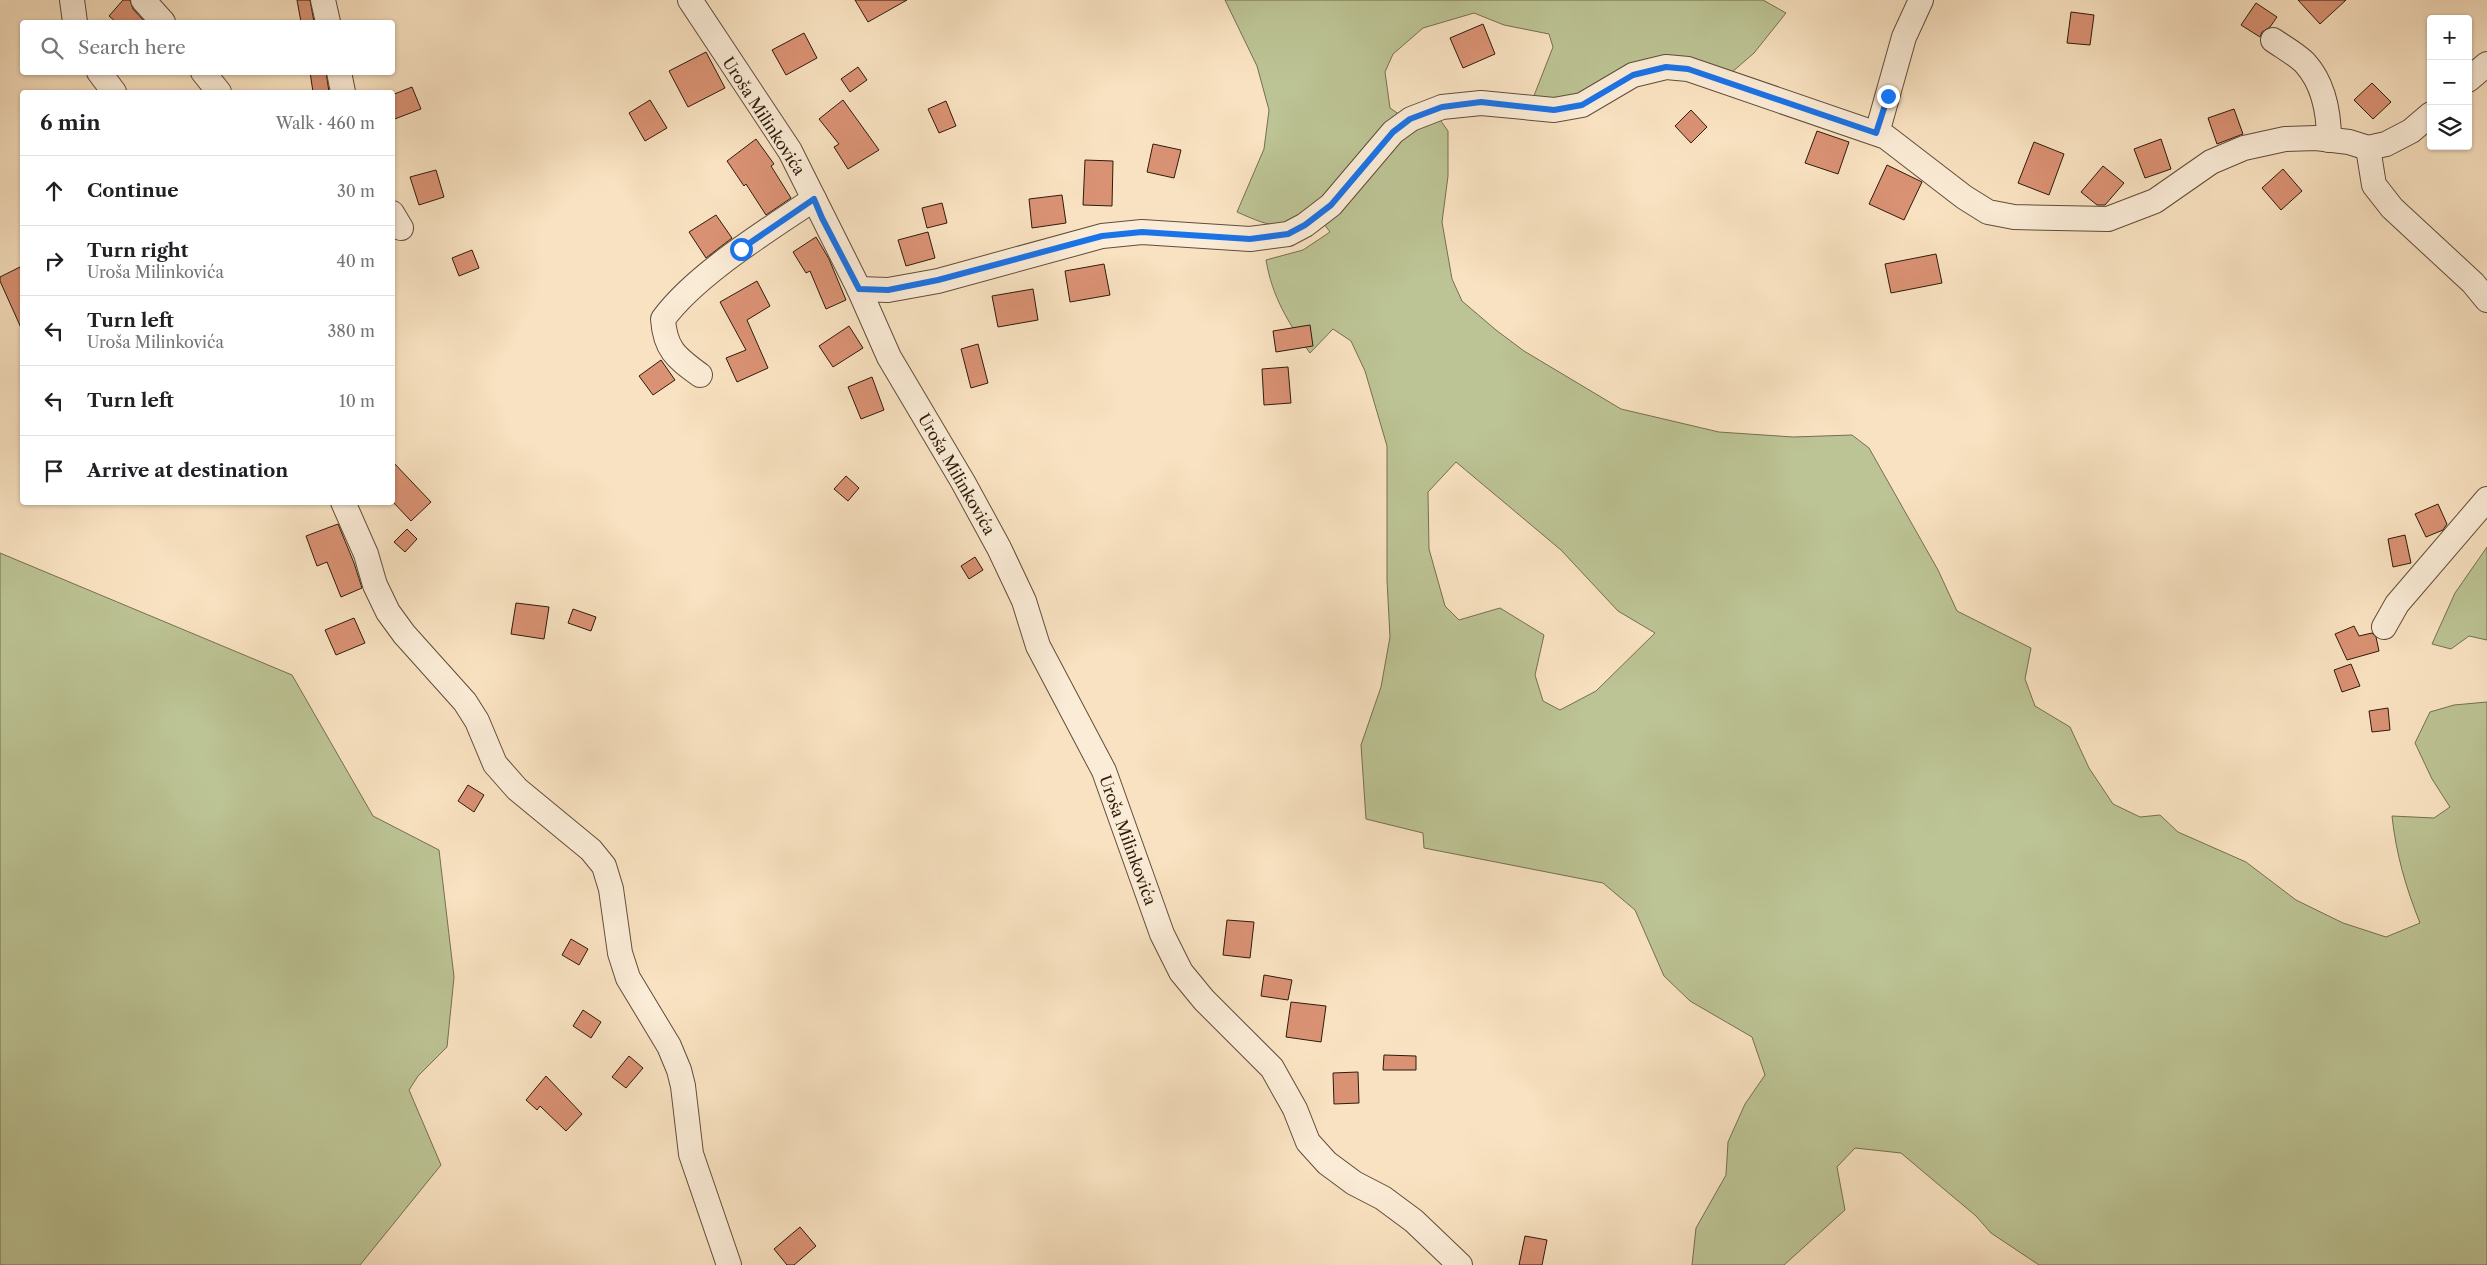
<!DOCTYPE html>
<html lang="en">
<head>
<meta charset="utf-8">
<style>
  :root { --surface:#fff; --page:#f6f6f6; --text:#202124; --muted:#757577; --line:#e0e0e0 }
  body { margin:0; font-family:"Libre Caslon Text",serif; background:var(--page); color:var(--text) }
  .controls { position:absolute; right:15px; top:15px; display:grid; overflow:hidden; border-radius:5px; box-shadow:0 1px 4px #0004 }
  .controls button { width:45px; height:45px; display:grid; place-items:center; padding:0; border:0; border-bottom:1px solid var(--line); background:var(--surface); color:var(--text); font:25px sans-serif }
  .stop { position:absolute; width:15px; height:15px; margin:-11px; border:4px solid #1a73e8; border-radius:50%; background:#fff }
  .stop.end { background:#1a73e8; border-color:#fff; box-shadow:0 1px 5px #0008 }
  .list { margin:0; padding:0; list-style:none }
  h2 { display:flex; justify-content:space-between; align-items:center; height:65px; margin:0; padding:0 20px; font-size:21px }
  h2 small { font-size:16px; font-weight:400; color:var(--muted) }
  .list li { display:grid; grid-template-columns:32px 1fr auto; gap:15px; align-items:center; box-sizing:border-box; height:70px; padding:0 20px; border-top:1px solid var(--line) }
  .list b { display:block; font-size:19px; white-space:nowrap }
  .list p { margin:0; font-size:16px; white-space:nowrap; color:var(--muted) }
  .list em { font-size:16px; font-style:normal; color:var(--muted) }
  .icon { flex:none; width:28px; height:28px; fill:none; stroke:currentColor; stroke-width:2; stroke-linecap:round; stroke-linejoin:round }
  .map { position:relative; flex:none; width:2487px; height:1265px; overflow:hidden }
  .search { position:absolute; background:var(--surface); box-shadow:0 1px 4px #0004; left:20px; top:20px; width:375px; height:55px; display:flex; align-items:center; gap:12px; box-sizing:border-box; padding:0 18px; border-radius:5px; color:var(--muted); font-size:19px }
  .panel { position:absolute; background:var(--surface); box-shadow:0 1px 4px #0004; left:20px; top:90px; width:375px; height:415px; border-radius:5px }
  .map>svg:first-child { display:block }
  .green { fill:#bcc394; stroke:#756f50; fill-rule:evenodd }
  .building { fill:#da9274; stroke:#2e1b0c }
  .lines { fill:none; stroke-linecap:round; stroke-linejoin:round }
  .minor-casing { stroke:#614d39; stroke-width:26 }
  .minor { stroke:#fbecd7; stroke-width:24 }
  .route { stroke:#1a73e8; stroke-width:6 }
  .labels { text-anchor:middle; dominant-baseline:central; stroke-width:4; stroke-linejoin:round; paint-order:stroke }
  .street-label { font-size:16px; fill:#2e1b0c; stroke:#fbecd7 }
</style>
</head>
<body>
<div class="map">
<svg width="2487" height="1265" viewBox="0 0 2487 1265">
  <rect width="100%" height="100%" fill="#f9e2c1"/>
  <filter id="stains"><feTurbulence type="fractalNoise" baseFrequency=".004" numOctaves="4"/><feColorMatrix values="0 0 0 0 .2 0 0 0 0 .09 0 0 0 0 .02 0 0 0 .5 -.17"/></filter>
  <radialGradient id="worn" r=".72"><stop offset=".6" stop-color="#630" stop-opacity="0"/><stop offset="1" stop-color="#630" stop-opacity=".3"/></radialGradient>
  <g class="green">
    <path d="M1225,0H1763L1786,13L1754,53L1724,79L1667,70L1528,111L1553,47L1549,34L1504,25L1474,13L1423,28L1393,54L1385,72L1390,108L1400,115L1428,103L1448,131V176L1442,222L1452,279L1462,301L1496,330L1524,351L1621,409L1719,432L1793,437L1852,435L1869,448L1938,570L1957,611L2031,648L2025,679L2035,706L2070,727L2089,768L2113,804L2140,817L2160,815L2178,832L2246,862L2296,900L2343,923L2386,937L2420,923C2406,888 2396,854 2392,816L2434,818L2450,807L2432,779L2415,743L2430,712L2454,705L2487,702V1265H2039L1991,1233L1976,1216L1901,1153L1855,1148L1837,1167L1845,1210L1784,1265H1692L1696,1228L1726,1175L1728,1142L1745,1104L1765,1075L1752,1037L1690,1001L1664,976L1635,910L1603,883L1424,848L1423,833L1366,819L1361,745L1381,687L1390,637L1387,580V446L1365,371L1351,341L1333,329L1310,353C1288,323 1272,296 1266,260L1303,250L1330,232L1315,212C1277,229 1276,229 1237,212L1264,149L1269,110L1257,66ZM1456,462L1561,550L1618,611L1655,633L1596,691L1560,710L1543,701L1535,675L1544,635L1500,608L1459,620L1445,606L1429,549L1428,492Z"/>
    <path d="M2487,547V640L2469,636L2451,649L2432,644L2455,593Z"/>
    <path d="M0,553L292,675L373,816L439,850L454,977L447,1047L418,1076L409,1090L441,1165L360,1265H0Z"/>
  </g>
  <g class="building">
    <path d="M123,0H130L133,9L145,22H116L109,16Z"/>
    <path d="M297,0H310L314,22H301Z"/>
    <path d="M855,0H907L868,22Z"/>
    <path d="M2298,0H2346L2320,24Z"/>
    <path d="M2256,3L2277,17L2270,27L2262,32L2260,37L2241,25Z"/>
    <path d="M2071,12L2094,15L2090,45L2067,43Z"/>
    <path d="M1483,24L1495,54L1463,68L1450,38Z"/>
    <path d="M804,33L817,58L786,75L772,50Z"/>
    <path d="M706,52L725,88L688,107L669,71Z"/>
    <path d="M858,67L867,80L850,92L841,79Z"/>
    <path d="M310,72H326L329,92H313Z"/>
    <path d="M2372,83L2391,102L2373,119L2354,100Z"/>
    <path d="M412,87L421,109L392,120V95Z"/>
    <path d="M650,100L667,128L645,141L629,113Z"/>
    <path d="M843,100L879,150L848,169L834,147L839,144L819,119Z"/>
    <path d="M946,101L956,126L939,133L928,109Z"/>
    <path d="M2234,109L2243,134L2217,144L2208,118Z"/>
    <path d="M1691,110L1707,127L1691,143L1675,126Z"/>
    <path d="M1817,131L1849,142L1838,174L1805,163Z"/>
    <path d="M756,139L774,164L771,166L791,198L766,215L746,184L744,186L727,161Z"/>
    <path d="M2161,139L2171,169L2145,178L2134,149Z"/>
    <path d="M2034,142L2064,154L2049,195L2018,183Z"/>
    <path d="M1153,144L1181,150L1174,178L1147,172Z"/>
    <path d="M1085,160L1113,161L1112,206L1083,205Z"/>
    <path d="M1887,165L1922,182L1904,220L1869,204Z"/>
    <path d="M2103,166L2124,183L2105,205H2097L2081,192Z"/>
    <path d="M2283,169L2302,191L2281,210L2262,188Z"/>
    <path d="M436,170L444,197L419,205L410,177Z"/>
    <path d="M1062,195L1066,223L1032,228L1029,199Z"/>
    <path d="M942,203L947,223L927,228L922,208Z"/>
    <path d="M716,215L732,238L706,258L689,232Z"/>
    <path d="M928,232L935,258L906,266L898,240Z"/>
    <path d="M816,237L829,259L846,300L826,309L810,271L806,273L793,252Z"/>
    <path d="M472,250L479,268L459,276L452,258Z"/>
    <path d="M1936,254L1942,283L1891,293L1885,264Z"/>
    <path d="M1104,264L1110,295L1070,302L1065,271Z"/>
    <path d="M22,266V330L0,281V277Z"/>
    <path d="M757,281L770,306L747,320L768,368L737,382L726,358L746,350L720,302Z"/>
    <path d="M1033,289L1038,320L998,327L992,296Z"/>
    <path d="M1310,325L1313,346L1276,352L1273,331Z"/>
    <path d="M849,326L863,348L833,367L819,346Z"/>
    <path d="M978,344L988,383L971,388L961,349Z"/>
    <path d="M661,360L675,380L653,395L639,376Z"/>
    <path d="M1288,367L1291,403L1264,405L1262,369Z"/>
    <path d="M872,377L884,410L861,419L848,387Z"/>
    <path d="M392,461L431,502L411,521L392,501Z"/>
    <path d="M846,476L859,488L848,501L834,489Z"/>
    <path d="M2438,504L2447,524L2443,530L2426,537L2415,514Z"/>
    <path d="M338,524L354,563L362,588L341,597L327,562L317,566L306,536Z"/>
    <path d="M407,529L417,539L405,552L394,542Z"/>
    <path d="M2405,535L2411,563L2393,567L2388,539Z"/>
    <path d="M975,557L983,570L969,579L961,566Z"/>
    <path d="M516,603L549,607L544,639L511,634Z"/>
    <path d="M573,609L596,617L591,631L568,623Z"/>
    <path d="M354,618L365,643L336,655L325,630Z"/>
    <path d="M2354,626L2359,636L2372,633L2376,637L2379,651L2347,660L2335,634Z"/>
    <path d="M2351,664L2360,686L2342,692L2334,670Z"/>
    <path d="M2388,708L2390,730L2372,732L2369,711Z"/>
    <path d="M468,785L484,795L474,812L458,801Z"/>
    <path d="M1227,920L1254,922L1250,958L1223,955Z"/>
    <path d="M571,939L588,949L579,965L562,955Z"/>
    <path d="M1264,975L1292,980L1288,1000L1261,996Z"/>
    <path d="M1291,1002L1326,1006L1321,1042L1286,1037Z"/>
    <path d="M583,1010L601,1022L591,1038L573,1026Z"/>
    <path d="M1384,1055L1416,1056V1070H1383Z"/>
    <path d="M629,1056L643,1068L626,1088L612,1077Z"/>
    <path d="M1358,1072L1359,1103L1334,1104L1333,1073Z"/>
    <path d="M546,1076L582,1114L566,1131L540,1106L537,1110L526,1100Z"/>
    <path d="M800,1227L816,1246L794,1265H787L774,1249Z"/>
    <path d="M1525,1236L1547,1240L1542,1265H1519Z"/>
  </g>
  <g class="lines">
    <g class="minor-casing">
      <g id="minor">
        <path d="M72,0L75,22"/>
        <path d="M143,0L163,22"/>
        <path d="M323,0L328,22"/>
        <path d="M690,0L790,151L859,289L889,357L963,482L999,548L1024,601L1038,646L1104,771L1162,934L1181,972L1204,1000L1272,1068L1295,1109L1308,1142L1327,1163L1354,1183L1383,1198L1414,1221L1460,1265"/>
        <path d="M2273,40C2283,47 2296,54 2305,63C2324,84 2329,113 2329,140"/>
        <path d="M99,72L114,92"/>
        <path d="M203,72L219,92"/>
        <path d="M339,72L343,92"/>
        <path d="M2468,80L2487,64"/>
        <path d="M1877,133L1904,37L1921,0"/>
        <path d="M2368,148L2374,185L2392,208L2473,283L2487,300"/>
        <path d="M392,213L401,228"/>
        <path d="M859,289L888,290L938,281L1102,236L1142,232L1250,239L1288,234L1305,225L1331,205L1393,132L1411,119L1442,107L1481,103L1554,110L1582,105L1633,75L1666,67L1688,69L1886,137L1964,197L1988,212L2014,217L2108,219L2155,201L2211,162L2244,148L2285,139L2316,138L2349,142L2368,148L2386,144L2411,131L2431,114"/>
        <path d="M700,375C677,358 665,350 663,319C696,274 767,231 814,199"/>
        <path d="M343,502L366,554L375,585L388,612L404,634L465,702L477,721L495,764L517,789L591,850L604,866L611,889L620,953L628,978L669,1046L679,1070L683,1086L691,1154L729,1265"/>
        <path d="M2384,627L2397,604L2487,499"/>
      </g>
    </g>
    <use href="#minor" class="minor"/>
  </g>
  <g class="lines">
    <path class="route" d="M741,249L814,199L822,218L859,289L888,290L938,280L1102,236L1142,232L1250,239L1288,234L1305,225L1331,205L1393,132L1410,119L1442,107L1481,102L1554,110L1582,105L1633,75L1666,67L1688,69L1876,133L1888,96"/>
  </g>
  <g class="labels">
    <g class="street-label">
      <text transform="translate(764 116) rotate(57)">Uroša Milinkovića</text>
      <text transform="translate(957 474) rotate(60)">Uroša Milinkovića</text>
      <text transform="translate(1128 840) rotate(70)">Uroša Milinkovića</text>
    </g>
  </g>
  <rect width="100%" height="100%" filter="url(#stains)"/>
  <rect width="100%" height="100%" fill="url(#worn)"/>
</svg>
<div class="controls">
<button>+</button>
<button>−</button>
<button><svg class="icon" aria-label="layers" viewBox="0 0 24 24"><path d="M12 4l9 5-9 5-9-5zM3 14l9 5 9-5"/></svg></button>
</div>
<div class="stop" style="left:741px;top:249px"></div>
<div class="stop end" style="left:1888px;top:96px"></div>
<div class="search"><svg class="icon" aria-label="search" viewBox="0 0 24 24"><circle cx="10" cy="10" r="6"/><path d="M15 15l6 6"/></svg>Search here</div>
<section class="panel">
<h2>6 min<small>Walk · 460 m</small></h2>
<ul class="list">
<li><svg class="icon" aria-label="ahead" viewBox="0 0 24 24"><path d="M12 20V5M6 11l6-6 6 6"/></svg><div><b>Continue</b></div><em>30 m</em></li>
<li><svg class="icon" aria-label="right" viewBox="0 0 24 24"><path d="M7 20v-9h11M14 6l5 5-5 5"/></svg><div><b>Turn right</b><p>Uroša Milinkovića</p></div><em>40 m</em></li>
<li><svg class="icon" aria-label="left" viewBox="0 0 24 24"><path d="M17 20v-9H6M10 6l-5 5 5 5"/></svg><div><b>Turn left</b><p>Uroša Milinkovića</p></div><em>380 m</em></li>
<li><svg class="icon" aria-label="left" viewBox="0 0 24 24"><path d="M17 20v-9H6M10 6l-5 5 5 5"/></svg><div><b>Turn left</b></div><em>10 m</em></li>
<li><svg class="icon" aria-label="arrive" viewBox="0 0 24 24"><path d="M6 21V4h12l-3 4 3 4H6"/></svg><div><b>Arrive at destination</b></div></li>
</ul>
</section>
</div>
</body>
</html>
